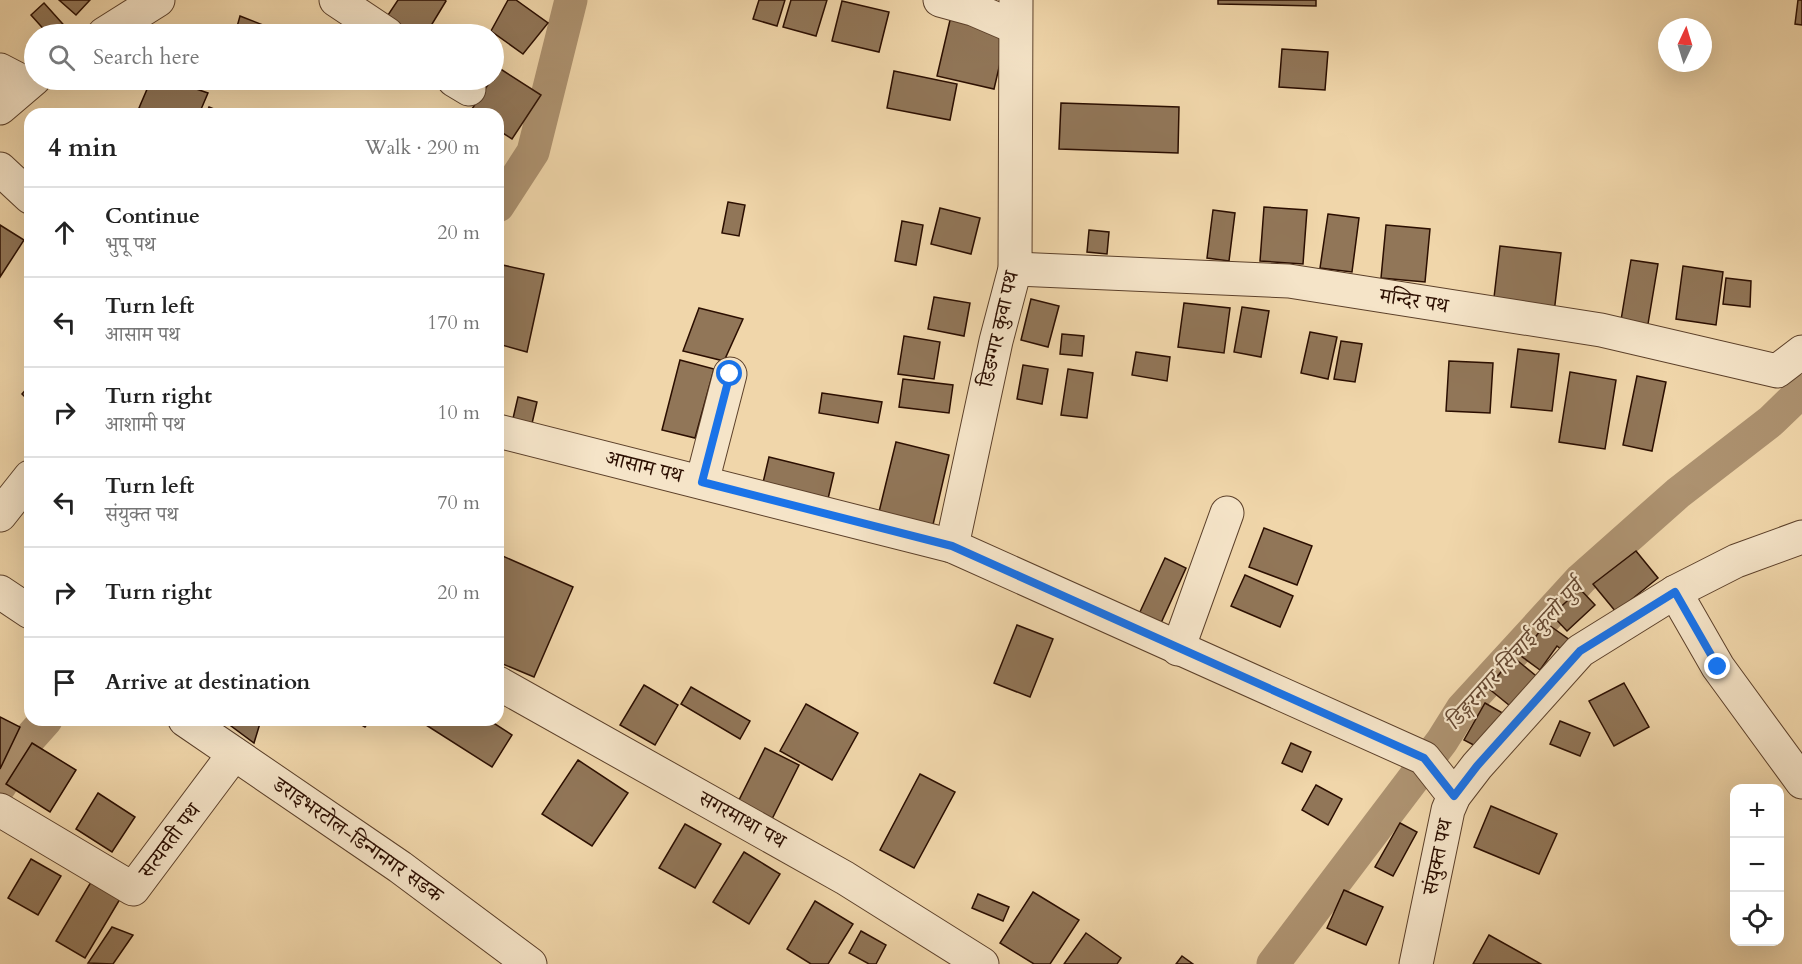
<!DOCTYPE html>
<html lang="en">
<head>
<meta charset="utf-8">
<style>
  :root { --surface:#fff; --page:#f2f2f2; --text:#222; --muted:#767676; --line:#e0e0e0 }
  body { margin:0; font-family:Cardo,"Noto Serif Devanagari",serif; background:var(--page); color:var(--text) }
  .controls { position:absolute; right:18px; bottom:18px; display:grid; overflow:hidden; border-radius:12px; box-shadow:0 6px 24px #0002 }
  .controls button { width:54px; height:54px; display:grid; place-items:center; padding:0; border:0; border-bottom:2px solid var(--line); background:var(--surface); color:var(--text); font:30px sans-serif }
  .compass { position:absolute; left:1658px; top:18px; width:54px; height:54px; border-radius:50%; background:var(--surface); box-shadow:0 6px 24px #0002; rotate:4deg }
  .stop { position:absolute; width:18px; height:18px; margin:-14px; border:4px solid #1a73e8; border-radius:50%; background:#fff }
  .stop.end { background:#1a73e8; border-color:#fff; box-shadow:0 2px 6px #0008 }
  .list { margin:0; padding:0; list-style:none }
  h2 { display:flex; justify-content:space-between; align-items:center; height:78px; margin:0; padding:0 24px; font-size:26px }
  h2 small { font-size:20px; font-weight:400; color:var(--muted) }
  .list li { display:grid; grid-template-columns:39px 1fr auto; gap:18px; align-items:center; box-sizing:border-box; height:90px; padding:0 24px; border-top:2px solid var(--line) }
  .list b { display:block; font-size:22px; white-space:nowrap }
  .list p { margin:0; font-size:20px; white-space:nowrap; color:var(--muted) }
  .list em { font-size:20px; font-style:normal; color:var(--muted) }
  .icon { flex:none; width:33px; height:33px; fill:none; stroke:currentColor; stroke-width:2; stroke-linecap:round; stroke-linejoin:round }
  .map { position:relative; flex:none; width:1802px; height:964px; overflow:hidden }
  .search { position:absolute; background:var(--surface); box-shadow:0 6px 24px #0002; left:24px; top:24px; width:480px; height:66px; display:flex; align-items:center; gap:15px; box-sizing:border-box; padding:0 21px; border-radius:33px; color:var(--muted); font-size:22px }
  .panel { position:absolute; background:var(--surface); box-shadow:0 6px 24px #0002; left:24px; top:108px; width:480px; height:618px; border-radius:18px }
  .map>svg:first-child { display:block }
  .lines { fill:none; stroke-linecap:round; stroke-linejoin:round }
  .canal { stroke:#ad9270; stroke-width:33 }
  .building { fill:#917658; stroke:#2b0e00; stroke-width:1.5 }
  .minor-casing { stroke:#5c402a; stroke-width:35 }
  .minor { stroke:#f5e4c8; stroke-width:33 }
  .route { stroke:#1a73e8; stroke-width:8 }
  .labels { text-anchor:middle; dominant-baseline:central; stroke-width:4.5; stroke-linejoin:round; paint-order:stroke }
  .street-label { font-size:21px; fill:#2b0e00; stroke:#f5e4c8 }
  .water-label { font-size:22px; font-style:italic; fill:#664932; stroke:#f5e4c8 }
</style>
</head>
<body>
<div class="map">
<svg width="1802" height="964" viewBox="0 0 1802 964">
  <rect width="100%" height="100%" fill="#f0d6aa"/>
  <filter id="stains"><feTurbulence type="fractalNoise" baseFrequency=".00333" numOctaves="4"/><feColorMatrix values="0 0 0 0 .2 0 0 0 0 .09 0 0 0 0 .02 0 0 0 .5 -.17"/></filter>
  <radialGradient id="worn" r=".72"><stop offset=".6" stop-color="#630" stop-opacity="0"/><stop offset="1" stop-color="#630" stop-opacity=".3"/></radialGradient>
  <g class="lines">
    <g class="canal">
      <path d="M498,206L533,152L571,0"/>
      <path d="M0,786L30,738L46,720"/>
      <path d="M1273,964L1442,741L1462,709L1581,579L1678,493L1771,421L1802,391"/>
    </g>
  </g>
  <g class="building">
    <path d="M59,0H90L76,15Z"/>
    <path d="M398,0H445L446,1L426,34H413L388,15Z"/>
    <path d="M508,0H516L548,23L523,54L491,31Z"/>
    <path d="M759,0H785L777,26L753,19Z"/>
    <path d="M791,0H827L816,36L783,27Z"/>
    <path d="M1218,0H1316V6L1218,4Z"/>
    <path d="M1798,0H1802V25L1795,24Z"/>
    <path d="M842,1L889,12L879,52L832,41Z"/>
    <path d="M44,3L70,32L68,34H48L31,15Z"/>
    <path d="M240,16L286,34H235Z"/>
    <path d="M951,16L1008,29L994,89L937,76Z"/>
    <path d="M1282,49L1328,52L1325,90L1279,87Z"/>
    <path d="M499,68L541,95L512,139L498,130V114H474L470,112L491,80H494Z"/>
    <path d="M894,71L957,84L950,120L887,108Z"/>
    <path d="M151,80H170L208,93L199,114H150L139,108Z"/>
    <path d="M262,80H283L281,87Z"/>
    <path d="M1061,103L1179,107L1178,153L1059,149Z"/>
    <path d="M209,107L226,114H206Z"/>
    <path d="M728,202L745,205L739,236L722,233Z"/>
    <path d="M1264,207L1307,210L1303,264L1260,261Z"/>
    <path d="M940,208L980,218L971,254L931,244Z"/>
    <path d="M1213,210L1235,213L1229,261L1207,258Z"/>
    <path d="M1328,214L1359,218L1352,272L1320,268Z"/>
    <path d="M902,221L923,225L916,265L895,261Z"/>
    <path d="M0,225L24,240L0,277Z"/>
    <path d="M1386,225L1430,229L1425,282L1381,278Z"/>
    <path d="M1089,230L1109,232L1107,254L1087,252Z"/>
    <path d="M1500,246L1561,253L1554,313L1493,306Z"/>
    <path d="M1631,260L1658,264L1647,330L1620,326Z"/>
    <path d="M498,264L544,274L527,352L498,344Z"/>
    <path d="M1683,266L1723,272L1716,325L1676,319Z"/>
    <path d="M1726,278L1751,281L1750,307L1723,304Z"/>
    <path d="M934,297L970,303L964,336L928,329Z"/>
    <path d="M1031,299L1059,306L1048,347L1021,340Z"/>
    <path d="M1184,303L1230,308L1224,353L1178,347Z"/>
    <path d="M1242,307L1269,311L1261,357L1234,352Z"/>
    <path d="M699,308L743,319L724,361L683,351Z"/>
    <path d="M1310,332L1337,337L1328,379L1301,373Z"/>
    <path d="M1062,334L1084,336L1082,356L1060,354Z"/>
    <path d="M904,336L940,342L934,379L898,374Z"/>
    <path d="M1341,341L1362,344L1355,382L1334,379Z"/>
    <path d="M1518,349L1559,354L1552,411L1511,407Z"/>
    <path d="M1136,352L1170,357L1167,381L1132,375Z"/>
    <path d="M680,360L714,369L695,438L662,430Z"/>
    <path d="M1449,361L1493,363L1490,413L1446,411Z"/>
    <path d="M1023,365L1048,369L1042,404L1017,399Z"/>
    <path d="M1068,369L1093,373L1087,418L1061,415Z"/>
    <path d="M1570,372L1616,380L1605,449L1559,442Z"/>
    <path d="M1637,376L1666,382L1652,451L1623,445Z"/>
    <path d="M903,379L953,385L949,413L899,407Z"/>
    <path d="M30,385V402L22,394Z"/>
    <path d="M822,393L882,402L878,423L819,413Z"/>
    <path d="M518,397L537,402L530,432L511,427Z"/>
    <path d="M896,442L949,455L932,529L878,516Z"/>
    <path d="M769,457L834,473L827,503L762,487Z"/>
    <path d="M1264,528L1312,546L1297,585L1249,567Z"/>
    <path d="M1636,551L1658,578L1616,612L1593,584Z"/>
    <path d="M498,554L573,587L534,677L498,662Z"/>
    <path d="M1165,558L1186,568L1161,623L1139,614Z"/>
    <path d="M1245,575L1293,596L1280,627L1231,606Z"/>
    <path d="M1580,589L1595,605L1567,631L1552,615Z"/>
    <path d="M1546,623L1574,643L1566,653L1557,646L1540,670L1521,656Z"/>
    <path d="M1017,625L1053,639L1030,697L994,683Z"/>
    <path d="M1513,657L1540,679L1515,710L1488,688Z"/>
    <path d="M1624,683L1649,727L1614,746L1589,701Z"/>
    <path d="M644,685L678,705L655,745L620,725Z"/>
    <path d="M691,687L750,721L740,739L681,704Z"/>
    <path d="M1485,703L1506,715L1485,751L1464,740Z"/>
    <path d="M806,704L858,733L832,780L780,751Z"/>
    <path d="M0,717L20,727L0,769Z"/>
    <path d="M223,720H261L254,743Z"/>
    <path d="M353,720H370L365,727Z"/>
    <path d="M430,720H489L512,735L492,767L426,725Z"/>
    <path d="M1560,721L1590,733L1580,756L1550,744Z"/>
    <path d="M32,743L76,770L50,812L6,784Z"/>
    <path d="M1291,743L1311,752L1302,772L1282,763Z"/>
    <path d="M765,748L799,765L772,819L738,802Z"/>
    <path d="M578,760L628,793L592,846L542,814Z"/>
    <path d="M920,774L955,792L914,868L880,850Z"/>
    <path d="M1316,785L1342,799L1328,825L1302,810Z"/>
    <path d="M98,793L135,817L112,852L76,829Z"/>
    <path d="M1491,806L1557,834L1539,874L1474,847Z"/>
    <path d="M1400,823L1417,832L1393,876L1375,867Z"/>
    <path d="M685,824L721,844L695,888L659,868Z"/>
    <path d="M744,852L780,874L749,924L713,902Z"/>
    <path d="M31,859L61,876L38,915L8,898Z"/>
    <path d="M91,882L120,899L85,958L56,941Z"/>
    <path d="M1344,890L1383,907L1366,945L1327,928Z"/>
    <path d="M1033,892L1079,920L1050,964H1034L1000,943Z"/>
    <path d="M978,894L1009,907L1003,921L972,908Z"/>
    <path d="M815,901L853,924L828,964H811L787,949Z"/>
    <path d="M112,927L133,935L113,964L88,963Z"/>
    <path d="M861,931L886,945L876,964H869L849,953Z"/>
    <path d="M1086,933L1121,958L1117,964H1064Z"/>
    <path d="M1489,935L1541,964H1473Z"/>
    <path d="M1182,956L1193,964H1176Z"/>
  </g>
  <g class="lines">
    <g class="minor-casing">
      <g id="minor">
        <path d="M336,0L387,34"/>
        <path d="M940,0L973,9L1015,27"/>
        <path d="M104,34L158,0"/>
        <path d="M0,70L27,84"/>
        <path d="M454,80L469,89"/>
        <path d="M0,108L34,79"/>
        <path d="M0,169L30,197"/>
        <path d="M1015,269L1289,281L1601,330L1777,371L1802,352"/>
        <path d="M498,431L952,546L1424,758L1454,796"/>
        <path d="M702,482L730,374"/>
        <path d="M0,515L30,477"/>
        <path d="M952,546L996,341L1015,269L1016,0"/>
        <path d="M0,592L30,612"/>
        <path d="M1675,592L1718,667L1802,782"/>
        <path d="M1178,649L1227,513"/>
        <path d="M498,683L845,878L982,964"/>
        <path d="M185,720L400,867L530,964"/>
        <path d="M0,810L133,889L234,754"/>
        <path d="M1416,964L1448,810L1454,796L1477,766L1580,651L1675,592L1736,561L1802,537"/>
      </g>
    </g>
    <use href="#minor" class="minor"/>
  </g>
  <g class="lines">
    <path class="route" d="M730,374L702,482L952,546L1424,758L1454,796L1477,766L1580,651L1675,592L1718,667"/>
  </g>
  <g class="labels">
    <g class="street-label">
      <text transform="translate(1414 301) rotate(9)">मन्दिर पथ</text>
      <text transform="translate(999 329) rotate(-77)">डिङग्गर कुवा पथ</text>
      <text transform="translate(644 467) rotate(14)">आसाम पथ</text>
      <text transform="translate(742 820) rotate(29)">सगरमाथा पथ</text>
      <text transform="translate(358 840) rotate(35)">डराइभरटोल-डिन्गनगर सडक</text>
      <text transform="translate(170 841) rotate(-53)">सत्यवती पथ</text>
      <text transform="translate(1438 857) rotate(-78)">संयुक्त पथ</text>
    </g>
    <g class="water-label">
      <text transform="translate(1514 655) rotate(-48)">डिङ्गरनगर सिंचाई कुलो पुर्व</text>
    </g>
  </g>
  <rect width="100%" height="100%" filter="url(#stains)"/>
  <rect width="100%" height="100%" fill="url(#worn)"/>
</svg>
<div class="controls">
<button>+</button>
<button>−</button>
<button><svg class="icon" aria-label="locate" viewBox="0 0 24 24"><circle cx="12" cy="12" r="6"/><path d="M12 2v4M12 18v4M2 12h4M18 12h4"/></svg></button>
</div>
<svg class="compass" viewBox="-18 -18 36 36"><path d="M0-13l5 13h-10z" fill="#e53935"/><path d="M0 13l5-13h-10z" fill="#767676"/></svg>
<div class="stop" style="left:730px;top:374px"></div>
<div class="stop end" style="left:1718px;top:667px"></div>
<div class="search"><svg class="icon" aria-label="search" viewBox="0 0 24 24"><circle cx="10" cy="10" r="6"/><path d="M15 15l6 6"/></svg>Search here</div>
<section class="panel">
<h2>4 min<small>Walk · 290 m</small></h2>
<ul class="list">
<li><svg class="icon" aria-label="ahead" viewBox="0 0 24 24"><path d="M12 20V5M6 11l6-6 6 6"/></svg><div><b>Continue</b><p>भुपू पथ</p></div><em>20 m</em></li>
<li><svg class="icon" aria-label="left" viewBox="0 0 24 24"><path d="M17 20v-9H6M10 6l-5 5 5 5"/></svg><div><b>Turn left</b><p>आसाम पथ</p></div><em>170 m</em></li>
<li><svg class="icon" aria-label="right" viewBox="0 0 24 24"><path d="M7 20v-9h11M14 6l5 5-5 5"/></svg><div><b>Turn right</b><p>आशामी पथ</p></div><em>10 m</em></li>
<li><svg class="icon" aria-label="left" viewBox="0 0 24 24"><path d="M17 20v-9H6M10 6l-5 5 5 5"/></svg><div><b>Turn left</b><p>संयुक्त पथ</p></div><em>70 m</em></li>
<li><svg class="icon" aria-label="right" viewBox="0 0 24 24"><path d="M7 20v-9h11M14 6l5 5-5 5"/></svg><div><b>Turn right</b></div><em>20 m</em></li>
<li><svg class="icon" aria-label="arrive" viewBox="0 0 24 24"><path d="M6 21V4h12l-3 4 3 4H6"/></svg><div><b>Arrive at destination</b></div></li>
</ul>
</section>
</div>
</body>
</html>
